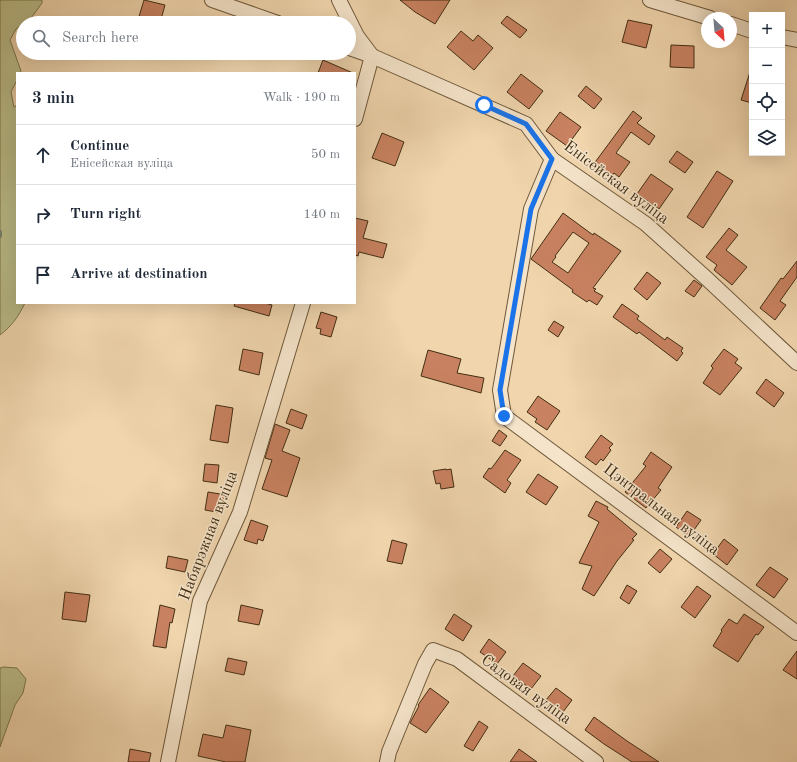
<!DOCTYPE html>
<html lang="en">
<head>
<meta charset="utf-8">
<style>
  :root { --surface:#fff; --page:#f6f6f7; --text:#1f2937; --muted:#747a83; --line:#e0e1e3 }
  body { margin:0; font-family:"Old Standard TT",serif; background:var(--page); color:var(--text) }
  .controls { position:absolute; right:12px; top:12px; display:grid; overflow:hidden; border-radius:0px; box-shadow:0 4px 16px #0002 }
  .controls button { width:36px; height:36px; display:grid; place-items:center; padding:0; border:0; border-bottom:1px solid var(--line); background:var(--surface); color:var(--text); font:20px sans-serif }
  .compass { position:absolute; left:701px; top:12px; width:36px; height:36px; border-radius:50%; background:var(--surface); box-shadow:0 4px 16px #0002; rotate:154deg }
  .stop { position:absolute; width:12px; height:12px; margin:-9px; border:3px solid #1a73e8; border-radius:50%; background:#fff }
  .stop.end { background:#1a73e8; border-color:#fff; box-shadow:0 1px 4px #0008 }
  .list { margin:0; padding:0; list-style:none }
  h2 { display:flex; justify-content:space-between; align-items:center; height:52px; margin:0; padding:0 16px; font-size:17px }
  h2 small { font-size:13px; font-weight:400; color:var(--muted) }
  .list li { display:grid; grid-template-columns:26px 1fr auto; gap:12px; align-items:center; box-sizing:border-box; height:60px; padding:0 16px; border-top:1px solid var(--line) }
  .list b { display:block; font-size:15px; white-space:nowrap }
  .list p { margin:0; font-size:13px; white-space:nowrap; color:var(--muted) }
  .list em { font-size:13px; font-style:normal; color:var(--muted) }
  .icon { flex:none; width:22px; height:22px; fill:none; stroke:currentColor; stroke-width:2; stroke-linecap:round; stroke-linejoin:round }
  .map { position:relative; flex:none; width:797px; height:762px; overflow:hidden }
  .search { position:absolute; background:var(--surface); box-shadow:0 4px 16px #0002; left:16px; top:16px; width:340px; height:44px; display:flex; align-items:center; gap:10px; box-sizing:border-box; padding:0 14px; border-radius:22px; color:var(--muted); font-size:15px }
  .panel { position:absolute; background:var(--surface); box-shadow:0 4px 16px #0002; left:16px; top:72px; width:340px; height:232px; border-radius:0px }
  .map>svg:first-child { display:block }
  .green { fill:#babd8a; stroke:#7e764e }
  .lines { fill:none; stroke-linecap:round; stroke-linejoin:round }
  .stream { stroke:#77816f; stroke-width:4 }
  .building { fill:#c98261; stroke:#422e13; fill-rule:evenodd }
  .minor-casing { stroke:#6e583a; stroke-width:16 }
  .minor { stroke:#f5e4ca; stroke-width:14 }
  .route { stroke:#1a73e8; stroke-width:5 }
  .labels { text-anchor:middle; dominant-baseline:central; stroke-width:3; stroke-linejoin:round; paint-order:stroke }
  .street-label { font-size:16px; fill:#422e13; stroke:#f5e4ca }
</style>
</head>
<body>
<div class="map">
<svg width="797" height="762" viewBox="0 0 797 762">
  <rect width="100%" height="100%" fill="#f0d5ad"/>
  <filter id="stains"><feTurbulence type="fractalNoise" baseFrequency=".005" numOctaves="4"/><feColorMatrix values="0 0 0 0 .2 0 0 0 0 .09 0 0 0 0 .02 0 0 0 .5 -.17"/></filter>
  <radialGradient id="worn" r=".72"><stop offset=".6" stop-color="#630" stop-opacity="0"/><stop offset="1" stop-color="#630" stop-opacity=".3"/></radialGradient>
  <g class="green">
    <path d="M0,0H42V3L29,21L23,23V24L16,29L10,40L21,71L20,73H17V80L11,92L14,107L17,105V303H25C18,317 12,326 0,335Z"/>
    <path d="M4,667L17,668L26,679L23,693L15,705L0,747V668Z"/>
  </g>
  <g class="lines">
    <path class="stream" d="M0,232V236"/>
  </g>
  <g class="building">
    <path d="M144,0L165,5L160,23H137Z"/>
    <path d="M400,0H450L435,24L415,12Z"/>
    <path d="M507,16L527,30L520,38L501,23Z"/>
    <path d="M628,20L652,25L646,48L622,42Z"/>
    <path d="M461,31L473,41L478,35L493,48L474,70L447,47Z"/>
    <path d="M671,45L694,46V68L670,67Z"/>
    <path d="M323,60L353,73H318Z"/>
    <path d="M750,72H752V103L741,100Z"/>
    <path d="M521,74L543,91L529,109L507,92Z"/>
    <path d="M586,86L602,99L594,109L578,96Z"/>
    <path d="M633,111L642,118L637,123L655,136L649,145L631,132L616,153L630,162L619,177L614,173L611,177L593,165Z"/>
    <path d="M560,112L581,127L567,146L546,131Z"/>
    <path d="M382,133L404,142L395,166L372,158Z"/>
    <path d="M677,151L693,162L685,173L669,162Z"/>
    <path d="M717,171L733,181L703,228L687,217Z"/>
    <path d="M651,174L673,189L659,209L637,194Z"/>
    <path d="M563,213L593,235L594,233L621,251L593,288L596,289L594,291L603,296L597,305L589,300L587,302L572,292L573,290L531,259ZM573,232L589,243L568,273L552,262L556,257L555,256Z"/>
    <path d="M355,218L368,221L363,238L387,244L383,258L359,252L358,256L355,255Z"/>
    <path d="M729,228L738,235L726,250L747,267L732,285L714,270L717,265L706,257Z"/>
    <path d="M797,261V277L780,301L786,305L775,320L760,308L781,278L783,279Z"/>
    <path d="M647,272L661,283L647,300L634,289Z"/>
    <path d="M694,280L702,286L694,297L685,291Z"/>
    <path d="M235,303H265L272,305L269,316L234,306Z"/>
    <path d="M622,304L639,316L637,319L665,340L667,337L683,348L681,351L683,353L677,361L639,332L637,334L613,317Z"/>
    <path d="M321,312L337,317L331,337L320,334L321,329L316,328Z"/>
    <path d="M554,321L564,327L558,337L548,330Z"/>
    <path d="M243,349L263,353L259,375L239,370Z"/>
    <path d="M724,349L738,359L735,363L742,368L720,395L703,383L713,368L711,366Z"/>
    <path d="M428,350L461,359L457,373L484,378L481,393L421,376Z"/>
    <path d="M766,379L784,393L774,407L756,393Z"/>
    <path d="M538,396L560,411L547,430L535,422L537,419L527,412Z"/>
    <path d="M216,405L233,408L228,443L210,440Z"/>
    <path d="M291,409L307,415L302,429L286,423Z"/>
    <path d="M275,424L290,430L282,451L300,458L287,497L262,489L272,460L265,458Z"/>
    <path d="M499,430L507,436L500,446L492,441Z"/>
    <path d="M601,435L613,444L609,448L611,450L603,461L601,459L596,465L585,457Z"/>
    <path d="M505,450L521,460L507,480L511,483L505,493L483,477L489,468L491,469Z"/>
    <path d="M651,452L672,467L658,488L661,490L646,508L625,492L646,466L643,464Z"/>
    <path d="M205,464L219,465L217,483L203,481Z"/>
    <path d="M446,469V470L451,469L454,487L441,489L440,483L436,484L433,471Z"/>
    <path d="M538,474L558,487L546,505L526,492Z"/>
    <path d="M208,492L226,495L222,513L205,510Z"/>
    <path d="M596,501L608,507L607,509L637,534L632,539L634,540L617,561L594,596L582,589L592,566L579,563L599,522L588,516Z"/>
    <path d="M687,511L701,520L689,537L676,527Z"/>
    <path d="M251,520L268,526L263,541L258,539L257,544L244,540Z"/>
    <path d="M724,539L738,550L727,565L713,554Z"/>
    <path d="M392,540L407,544L402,564L387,561Z"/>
    <path d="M660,549L672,559L660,573L648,563Z"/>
    <path d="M168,556L188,560L185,572L166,568Z"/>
    <path d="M770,567L788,579L774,598L756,585Z"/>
    <path d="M627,585L637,591L629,604L620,598Z"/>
    <path d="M697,586L711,596L695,618L681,607Z"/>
    <path d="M65,592L90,595L86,622L62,619Z"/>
    <path d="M160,605L175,609L172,623L170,622L166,648L153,646Z"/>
    <path d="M241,605L263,610L259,625L238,621Z"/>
    <path d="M454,614L472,626L463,641L445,629Z"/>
    <path d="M744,614L764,627L758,635L756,634L738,662L713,646L722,631L721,630L729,619L737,624Z"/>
    <path d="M489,639L506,652L497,664L480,652Z"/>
    <path d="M797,651V679L783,670Z"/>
    <path d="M228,658L247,662L244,675L225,671Z"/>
    <path d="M523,663L541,676L531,689L513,676Z"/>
    <path d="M430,688L449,702L426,733L410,723L419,706L418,705Z"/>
    <path d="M556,688L572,700L563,712L546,700Z"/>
    <path d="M594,717L627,741L659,762H632L604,744L585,730Z"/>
    <path d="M479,721L488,727L473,751L464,746Z"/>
    <path d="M226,725L251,730L245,762H226L198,756L203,734L223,738Z"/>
    <path d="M130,749L151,753L149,762H128Z"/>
    <path d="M519,749L537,762H510Z"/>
  </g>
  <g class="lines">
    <g class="minor-casing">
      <g id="minor">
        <path d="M212,0L278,23"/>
        <path d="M339,0L357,36L372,56"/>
        <path d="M650,0L710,18"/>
        <path d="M731,24L752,31"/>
        <path d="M782,37L797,40"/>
        <path d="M349,48L372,56L526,124L552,159L646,224L705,277L797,363"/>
        <path d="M355,119L372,56"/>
        <path d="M552,159L531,209L500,390L504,416L797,633"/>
        <path d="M168,762L200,601L240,512L303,303"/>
        <path d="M387,762L389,752L425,664L433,650L457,659L596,762"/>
      </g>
    </g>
    <use href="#minor" class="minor"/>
  </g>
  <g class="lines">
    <path class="route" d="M484,105L526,124L552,159L531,209L500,390L504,416"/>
  </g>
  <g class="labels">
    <g class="street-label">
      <text transform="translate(616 183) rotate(37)">Енісейская вуліца</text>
      <text transform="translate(661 510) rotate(37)">Цэнтральная вуліца</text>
      <text transform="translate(209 536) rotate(-69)">Набярэжная вуліца</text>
      <text transform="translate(526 690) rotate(36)">Садовая вуліца</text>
    </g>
  </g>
  <rect width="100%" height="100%" filter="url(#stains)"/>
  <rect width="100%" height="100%" fill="url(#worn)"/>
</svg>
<div class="controls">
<button>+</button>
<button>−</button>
<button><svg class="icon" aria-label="locate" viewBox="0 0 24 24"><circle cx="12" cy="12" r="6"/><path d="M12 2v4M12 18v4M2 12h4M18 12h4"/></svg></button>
<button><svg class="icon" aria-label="layers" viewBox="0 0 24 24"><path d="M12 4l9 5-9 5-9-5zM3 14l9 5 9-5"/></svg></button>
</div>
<svg class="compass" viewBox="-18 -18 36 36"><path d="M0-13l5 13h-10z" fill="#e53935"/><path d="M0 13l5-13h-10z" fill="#747a83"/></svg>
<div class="stop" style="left:484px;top:105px"></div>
<div class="stop end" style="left:504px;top:416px"></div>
<div class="search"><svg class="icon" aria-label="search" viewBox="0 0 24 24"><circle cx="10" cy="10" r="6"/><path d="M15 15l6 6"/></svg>Search here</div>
<section class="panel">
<h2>3 min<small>Walk · 190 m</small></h2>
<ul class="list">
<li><svg class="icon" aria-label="ahead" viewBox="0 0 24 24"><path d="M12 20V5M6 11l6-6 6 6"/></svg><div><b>Continue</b><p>Енісейская вуліца</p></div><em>50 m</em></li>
<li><svg class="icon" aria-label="right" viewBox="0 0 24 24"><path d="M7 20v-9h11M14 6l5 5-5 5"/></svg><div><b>Turn right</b></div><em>140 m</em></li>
<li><svg class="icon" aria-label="arrive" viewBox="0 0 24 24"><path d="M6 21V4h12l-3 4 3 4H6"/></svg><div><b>Arrive at destination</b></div></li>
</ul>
</section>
</div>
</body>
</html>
